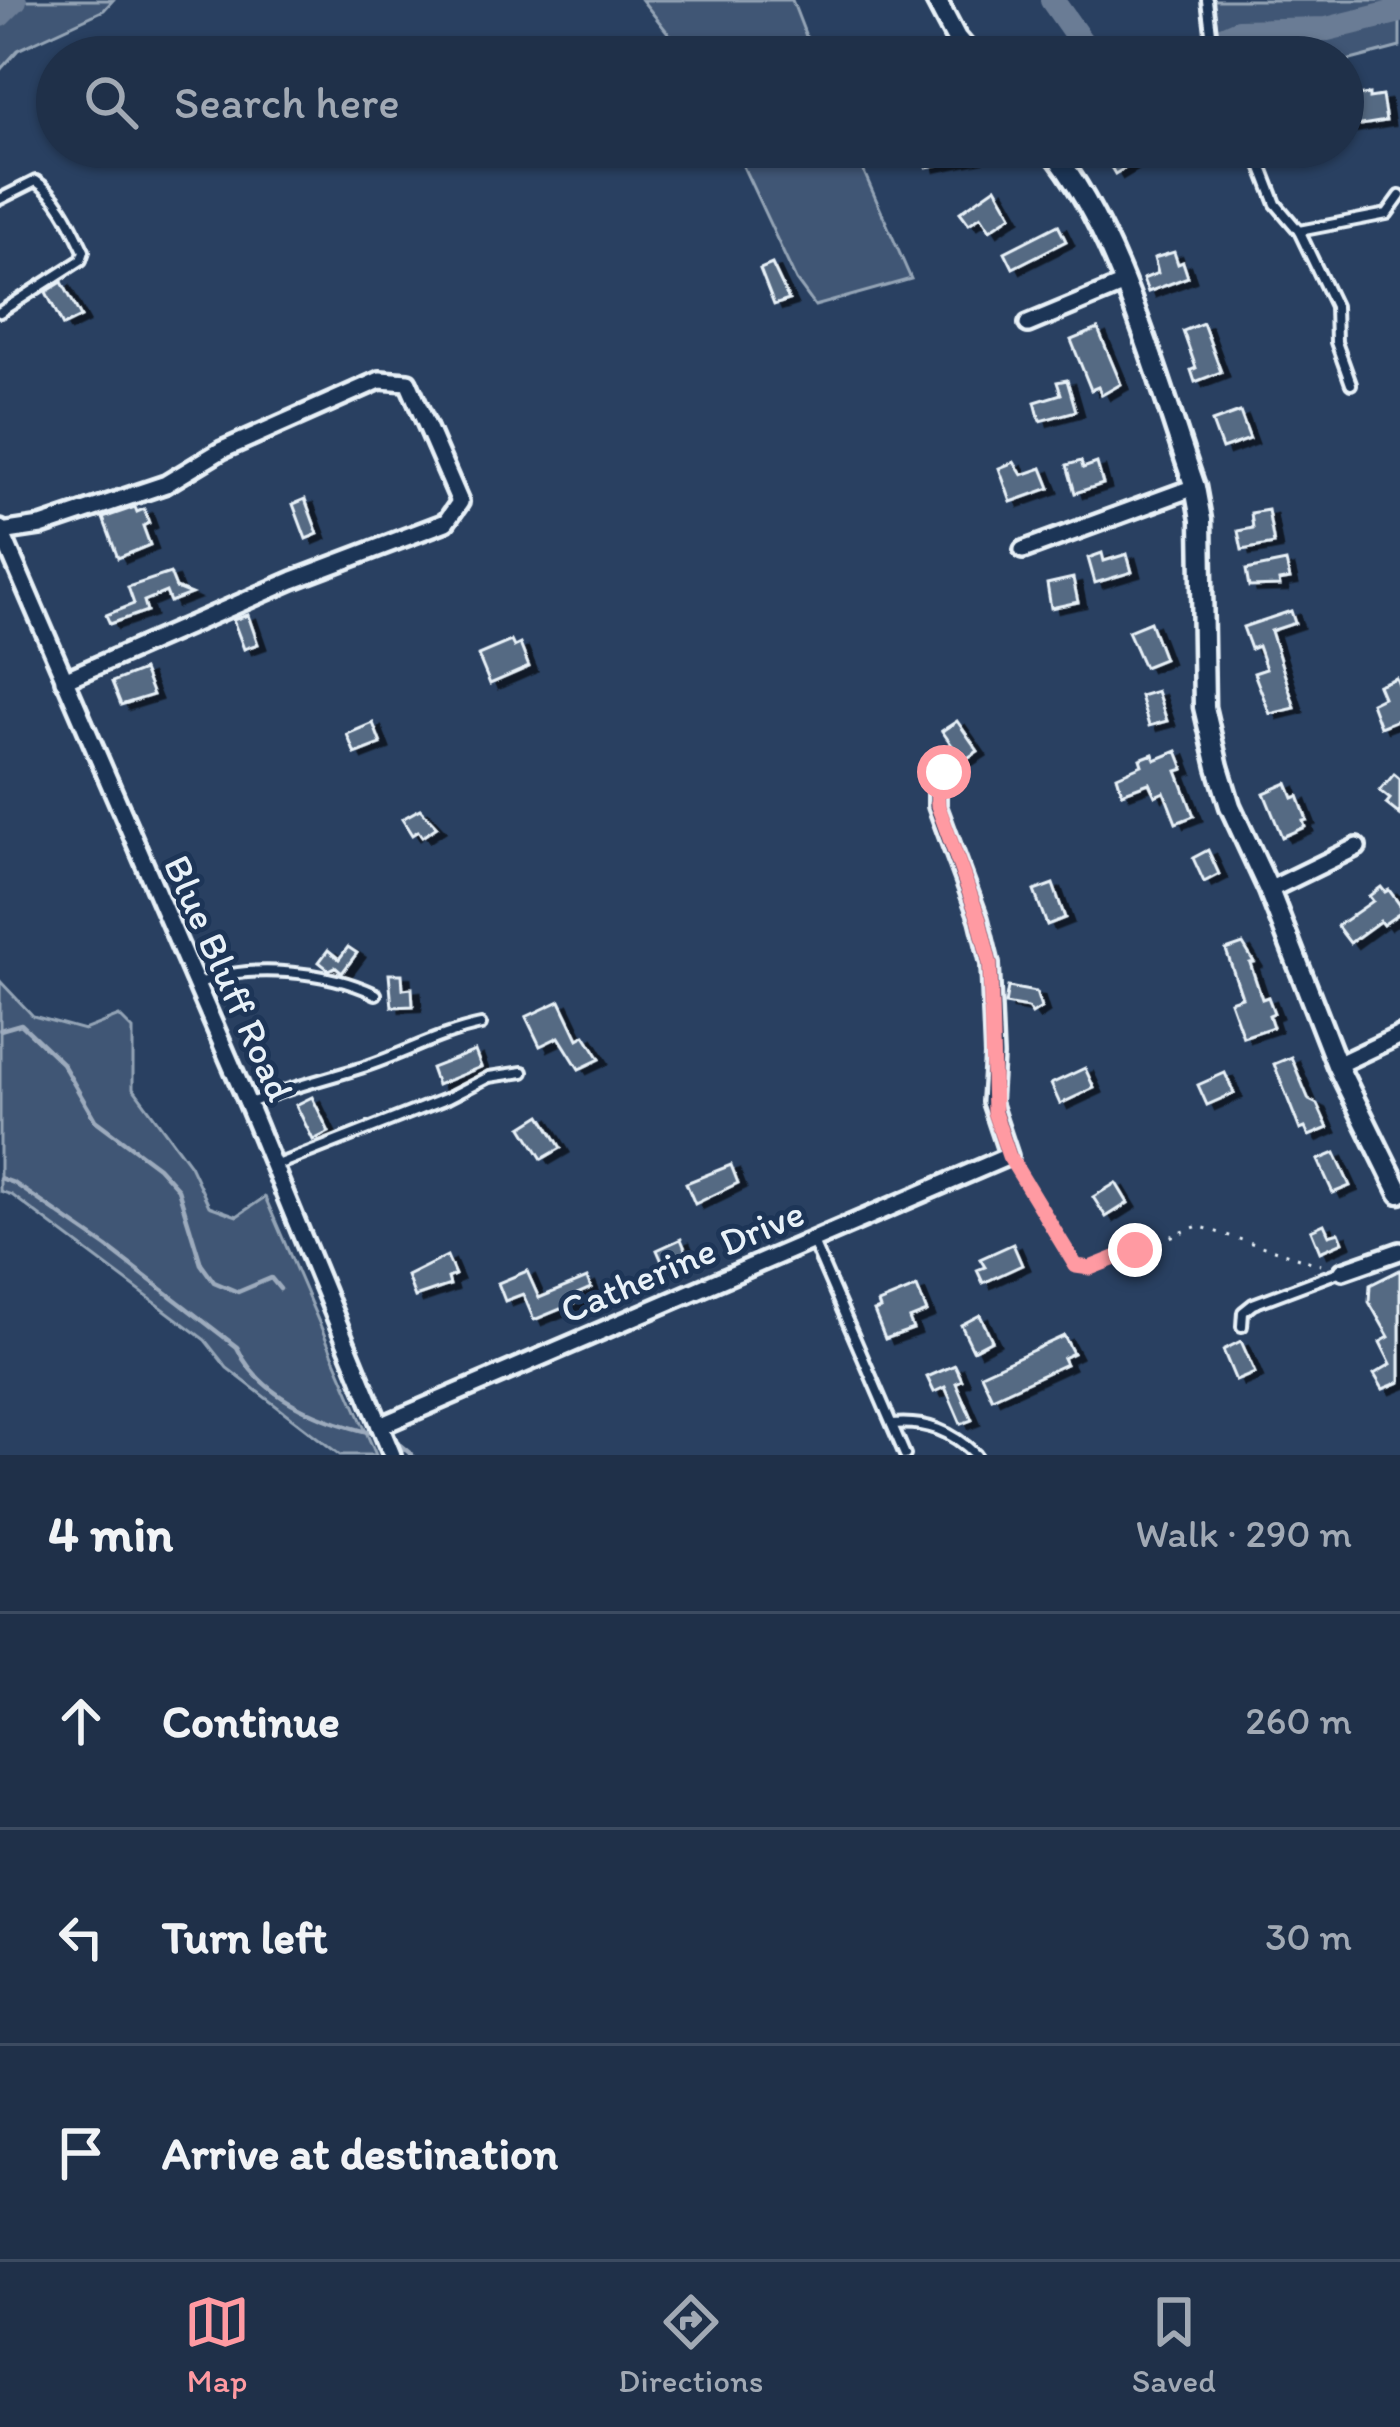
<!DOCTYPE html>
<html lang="en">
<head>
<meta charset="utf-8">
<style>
  :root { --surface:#1f3049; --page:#2c3c53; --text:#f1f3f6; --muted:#a1a9b4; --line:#3c4b61; --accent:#ff9aa2 }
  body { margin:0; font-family:Itim,sans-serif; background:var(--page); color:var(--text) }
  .stop { position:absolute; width:36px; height:36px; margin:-27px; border:9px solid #ff9aa2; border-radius:50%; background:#fff }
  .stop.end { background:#ff9aa2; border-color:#fff; box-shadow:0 3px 12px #0008 }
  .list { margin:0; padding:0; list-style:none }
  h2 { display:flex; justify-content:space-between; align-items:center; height:156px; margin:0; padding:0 48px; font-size:51px }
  h2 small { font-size:39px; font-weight:400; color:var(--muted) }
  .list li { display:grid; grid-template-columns:78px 1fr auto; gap:36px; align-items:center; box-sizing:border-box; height:216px; padding:0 48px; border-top:3px solid var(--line) }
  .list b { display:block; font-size:45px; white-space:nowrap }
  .list em { font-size:39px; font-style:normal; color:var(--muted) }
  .icon { flex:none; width:66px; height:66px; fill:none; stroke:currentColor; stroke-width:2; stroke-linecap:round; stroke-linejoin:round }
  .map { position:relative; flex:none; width:1400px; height:1455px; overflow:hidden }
  .search { position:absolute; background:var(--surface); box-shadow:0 3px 9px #0004; left:36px; right:36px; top:36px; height:132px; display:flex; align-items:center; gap:30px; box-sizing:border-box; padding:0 42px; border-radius:66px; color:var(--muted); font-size:45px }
  .sheet { height:804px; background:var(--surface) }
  nav { display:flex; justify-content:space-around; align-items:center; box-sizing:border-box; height:168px; border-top:3px solid var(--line); background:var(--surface); font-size:33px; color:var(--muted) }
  nav a { display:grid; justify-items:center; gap:6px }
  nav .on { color:var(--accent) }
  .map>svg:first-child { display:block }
  .green { fill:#415774; stroke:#94a4b6; stroke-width:3 }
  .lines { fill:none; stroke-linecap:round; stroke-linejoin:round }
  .stream { stroke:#9dabbd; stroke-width:4.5 }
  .river { stroke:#6b7c95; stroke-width:24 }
  .building { fill:#556a83; stroke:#e8f1f8; stroke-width:3; filter:url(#shadow) }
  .service-casing { stroke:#e8f1f8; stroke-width:16 }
  .minor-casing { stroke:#e8f1f8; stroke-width:24 }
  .tertiary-casing { stroke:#e8f1f8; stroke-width:27 }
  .path { stroke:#e8f1f8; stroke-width:3; stroke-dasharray:3 9; stroke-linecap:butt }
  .service { stroke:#1d3557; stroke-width:8 }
  .minor { stroke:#1d3557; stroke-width:15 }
  .tertiary { stroke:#1d3557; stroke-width:18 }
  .route { stroke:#ff9aa2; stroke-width:15 }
  .labels { text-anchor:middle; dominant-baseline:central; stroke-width:10; stroke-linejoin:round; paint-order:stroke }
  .street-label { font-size:39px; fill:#e8f1f8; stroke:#1d3557 }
</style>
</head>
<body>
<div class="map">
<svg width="1400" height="1455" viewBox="0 0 1400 1455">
  <defs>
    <filter id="shadow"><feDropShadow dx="8" dy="4.5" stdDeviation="0" flood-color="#0009"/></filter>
  </defs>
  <rect width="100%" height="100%" fill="#294061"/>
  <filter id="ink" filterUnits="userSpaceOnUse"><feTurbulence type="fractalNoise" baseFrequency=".00833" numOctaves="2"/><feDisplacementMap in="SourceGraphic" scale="24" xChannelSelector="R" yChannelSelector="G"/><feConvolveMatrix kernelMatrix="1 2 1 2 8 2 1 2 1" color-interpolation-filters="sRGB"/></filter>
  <g filter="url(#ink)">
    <g class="green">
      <path d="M0,0H113L104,10L18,50L0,70Z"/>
      <path d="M642,0H792L814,57H687Z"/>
      <path d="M1213,0H1400V47L1343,62V57H1221Z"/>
      <path d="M734,147H853L911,279L815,306L796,280Z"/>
      <path d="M0,981L33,1016L84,1030L119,1016L133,1030V1088L190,1165L209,1206L237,1216L265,1197L376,1455H340L227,1368L205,1340L12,1195L0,1191Z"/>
    </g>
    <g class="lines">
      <g class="stream">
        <path d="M0,1030L21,1024L62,1063L95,1120L158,1167L178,1189L201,1264L214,1282L238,1292L271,1278L280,1289"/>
        <path d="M0,1178L14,1183L107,1247L237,1347C260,1399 324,1422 376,1434"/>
        <path d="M400,1445L412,1455"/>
      </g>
      <g class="river">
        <path d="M1052,0L1092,57"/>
        <path d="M0,15L15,0"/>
        <path d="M1180,57L1238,31L1327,29L1400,11"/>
      </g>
    </g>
    <g class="building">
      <path d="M1369,94V98L1382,96L1386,121L1349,127L1348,120L1343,121V98Z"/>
      <path d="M940,147H972L975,157L927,167L925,156L941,152Z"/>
      <path d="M1099,147H1120L1130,165L1115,174Z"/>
      <path d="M996,187L1012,215L990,230L981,216L969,224L960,212Z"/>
      <path d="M1058,225L1066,241L1013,268L1005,252Z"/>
      <path d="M1174,252L1178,264L1183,262L1188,277L1148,292L1143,279L1158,273L1154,258Z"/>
      <path d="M772,264L789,300L774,305L760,269Z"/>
      <path d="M62,282L81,317L63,326L46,292Z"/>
      <path d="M1203,323L1221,372L1195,382L1191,370L1196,368L1183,331Z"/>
      <path d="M1098,329L1121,384L1102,395L1098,387L1091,390L1071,340Z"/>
      <path d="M1067,380L1076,411L1040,421L1035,402L1061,394L1057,382Z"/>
      <path d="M1240,412L1250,439L1222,449L1212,422Z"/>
      <path d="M1081,461L1083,468L1097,463L1103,484L1075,493L1067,465Z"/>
      <path d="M1014,462L1022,475L1042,468L1050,488L1011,502L999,468Z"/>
      <path d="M305,499L318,534L306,539L293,504Z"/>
      <path d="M135,507L137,512L144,509L149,523L143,526L150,545L118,558L103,518Z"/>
      <path d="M1268,510L1274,544L1242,550L1238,531L1253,528L1251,513Z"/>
      <path d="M1102,553L1104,561L1127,554L1132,572L1095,583L1088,558Z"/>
      <path d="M1286,562L1290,579L1279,581L1280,586L1249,587L1246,570Z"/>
      <path d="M170,573L176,588L191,594L170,602L166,592L144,601L147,611L110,624L106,615L134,604L128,587Z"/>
      <path d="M1073,578L1078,602L1051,608L1047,584Z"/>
      <path d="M1291,611L1295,623L1271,631L1295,708L1270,714L1254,673L1266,669L1258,646L1251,649L1243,627Z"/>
      <path d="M248,615L258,644L244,649L233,620Z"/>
      <path d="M1150,622L1164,659L1144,667L1128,631Z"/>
      <path d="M511,641L514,647L520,644L529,667L490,684L478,655Z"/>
      <path d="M143,670L153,695L121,705L112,682Z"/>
      <path d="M1396,678L1400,688V719L1380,727L1371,703L1383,697L1378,685Z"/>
      <path d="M1157,691L1167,721L1149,726L1140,696Z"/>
      <path d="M957,721L978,751L963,761L942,731Z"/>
      <path d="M373,723L381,744L355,754L347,734Z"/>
      <path d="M1177,751L1184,769L1177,771L1194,816L1176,823L1164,792L1155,796L1149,783L1122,793L1117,776L1142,765L1140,759L1153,754L1155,760Z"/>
      <path d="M1394,774L1400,779V815L1386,804L1390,799L1380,791Z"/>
      <path d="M1287,783L1293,798L1298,796L1307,820L1303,821L1305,827L1282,837L1264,793Z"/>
      <path d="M420,809L437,827L422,837L418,831L412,835L402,819Z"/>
      <path d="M1208,850L1219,874L1204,882L1193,858Z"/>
      <path d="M1053,884L1065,918L1047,925L1034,891Z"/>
      <path d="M1381,887L1385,892L1389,890L1400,905V913L1383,925L1380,921L1350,943L1337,926L1373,901L1369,896Z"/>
      <path d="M1243,944L1254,962L1250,963L1262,999L1268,997L1274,1013L1269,1015L1273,1027L1243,1037L1230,1001L1242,997L1226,950Z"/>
      <path d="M348,947L357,953L342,973L335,967L329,970L319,962L328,950L339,959Z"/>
      <path d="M389,974H402L403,989L412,988L413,1006L392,1007Z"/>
      <path d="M1008,987L1036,992L1041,1008L1032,1014L1028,1008L1005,1004Z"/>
      <path d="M560,1001L578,1039L585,1035L600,1059L579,1069L559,1037L540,1046L526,1017Z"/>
      <path d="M475,1051L481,1067L437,1085L431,1068Z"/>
      <path d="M1291,1057L1309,1100L1317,1104L1328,1128L1309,1136L1305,1128L1300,1130L1274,1064Z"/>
      <path d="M1085,1068L1094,1088L1060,1104L1051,1084Z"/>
      <path d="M1225,1073L1234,1093L1207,1105L1198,1085Z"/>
      <path d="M312,1097L329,1132L313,1140L296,1105Z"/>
      <path d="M541,1115L561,1148L542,1159L522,1127Z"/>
      <path d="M1335,1153L1350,1186L1333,1193L1318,1160Z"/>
      <path d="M731,1165L738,1183L695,1204L686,1183Z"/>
      <path d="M1116,1183L1128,1203L1106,1217L1093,1197Z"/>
      <path d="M1324,1224L1329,1235L1339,1232L1343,1242L1320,1252L1311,1230Z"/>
      <path d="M681,1239L688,1256L664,1266L657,1250Z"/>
      <path d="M1013,1244L1022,1265L983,1283L977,1270L985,1267L980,1259Z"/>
      <path d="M447,1256L455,1275L448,1278L450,1285L415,1297L407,1276Z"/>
      <path d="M1400,1270V1382L1383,1389L1374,1374L1391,1364L1380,1342L1389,1337L1369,1302L1370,1285Z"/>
      <path d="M527,1271L539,1298L587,1278L591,1288L577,1294L580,1301L534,1320L523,1294L505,1301L498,1283Z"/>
      <path d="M917,1287L927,1312L909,1319L913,1329L885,1339L874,1311L880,1309L878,1303Z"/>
      <path d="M980,1315L992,1340L973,1350L961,1325Z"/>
      <path d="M1064,1336L1073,1353L1063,1358L1066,1364L992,1398L981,1374Z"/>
      <path d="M1241,1341L1255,1373L1236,1381L1223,1350Z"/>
      <path d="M955,1365L962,1380L956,1383L972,1420L961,1424L945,1387L934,1392L927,1377Z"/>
    </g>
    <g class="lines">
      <g class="service-casing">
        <g id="service">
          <path d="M1207,0L1214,57"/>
          <path d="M1254,147L1276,204L1299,231L1335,306L1336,342L1351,384"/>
          <path d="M0,199L36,181C59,196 72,226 84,251L81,260L0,312"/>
          <path d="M1299,231L1387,214L1400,196"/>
          <path d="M198,984C247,962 328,971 376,994"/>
          <path d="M250,1103C285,1089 321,1080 357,1069C400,1056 437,1034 481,1025"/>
          <path d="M274,1166L448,1098L489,1077L523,1072"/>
          <path d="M813,1242L905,1455"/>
          <path d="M1242,1326L1243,1312L1253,1304L1341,1271"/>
          <path d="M892,1424C926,1421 952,1431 976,1455"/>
        </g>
      </g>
      <g class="minor-casing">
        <g id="minor">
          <path d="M1028,324L1124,284"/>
          <path d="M0,529L248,1104L392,1455"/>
          <path d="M1,532L41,526L166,484L222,450L380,380L408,382L460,502L446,522L293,580L64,680"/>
          <path d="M1023,550L1195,487"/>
          <path d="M1269,890L1357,847"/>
          <path d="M1337,1065L1400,1035"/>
          <path d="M1343,1271L1400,1251"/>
          <path d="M380,1426L1009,1156L991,1102L994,1056L990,964L979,919L937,806V792L944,772"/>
        </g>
      </g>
      <g class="tertiary-casing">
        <g id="tertiary">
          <path d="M936,0L956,38L972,57"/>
          <path d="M1049,147C1120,231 1158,382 1195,487L1201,520L1204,707L1218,767L1230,806L1269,890L1337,1065L1400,1193"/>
        </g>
      </g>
      <path class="path" d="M1017,1167L1076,1266L1090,1268L1198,1226L1321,1265"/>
      <use href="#service" class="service"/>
      <use href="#minor" class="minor"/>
      <use href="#tertiary" class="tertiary"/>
    </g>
  </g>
  <g class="lines" filter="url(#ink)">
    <path class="route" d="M944,772L937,791L938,806L979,919L990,964L994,1112L1009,1156L1076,1266L1090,1268L1135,1250"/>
  </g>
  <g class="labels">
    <g class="street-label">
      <text transform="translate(229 978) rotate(66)">Blue Bluff Road</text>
      <text transform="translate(682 1261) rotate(-23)">Catherine Drive</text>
    </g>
  </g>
</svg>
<div class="stop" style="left:944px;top:772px"></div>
<div class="stop end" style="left:1135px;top:1250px"></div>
<div class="search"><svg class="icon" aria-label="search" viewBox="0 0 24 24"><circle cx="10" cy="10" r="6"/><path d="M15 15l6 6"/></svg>Search here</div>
</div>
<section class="sheet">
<h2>4 min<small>Walk · 290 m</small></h2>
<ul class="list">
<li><svg class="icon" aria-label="ahead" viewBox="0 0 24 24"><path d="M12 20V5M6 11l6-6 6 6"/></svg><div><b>Continue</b></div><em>260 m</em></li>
<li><svg class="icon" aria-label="left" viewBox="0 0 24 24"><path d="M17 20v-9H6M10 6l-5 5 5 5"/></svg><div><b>Turn left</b></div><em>30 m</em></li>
<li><svg class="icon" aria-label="arrive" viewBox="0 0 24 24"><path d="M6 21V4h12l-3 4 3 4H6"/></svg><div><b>Arrive at destination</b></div></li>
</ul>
</section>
<nav>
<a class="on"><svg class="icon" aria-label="map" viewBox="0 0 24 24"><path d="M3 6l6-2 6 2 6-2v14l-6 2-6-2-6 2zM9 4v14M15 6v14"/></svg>Map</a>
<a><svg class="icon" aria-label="directions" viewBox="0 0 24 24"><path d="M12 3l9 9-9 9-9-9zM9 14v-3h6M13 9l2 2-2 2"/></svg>Directions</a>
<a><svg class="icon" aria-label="saved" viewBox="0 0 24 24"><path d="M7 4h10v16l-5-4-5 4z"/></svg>Saved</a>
</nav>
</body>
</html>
